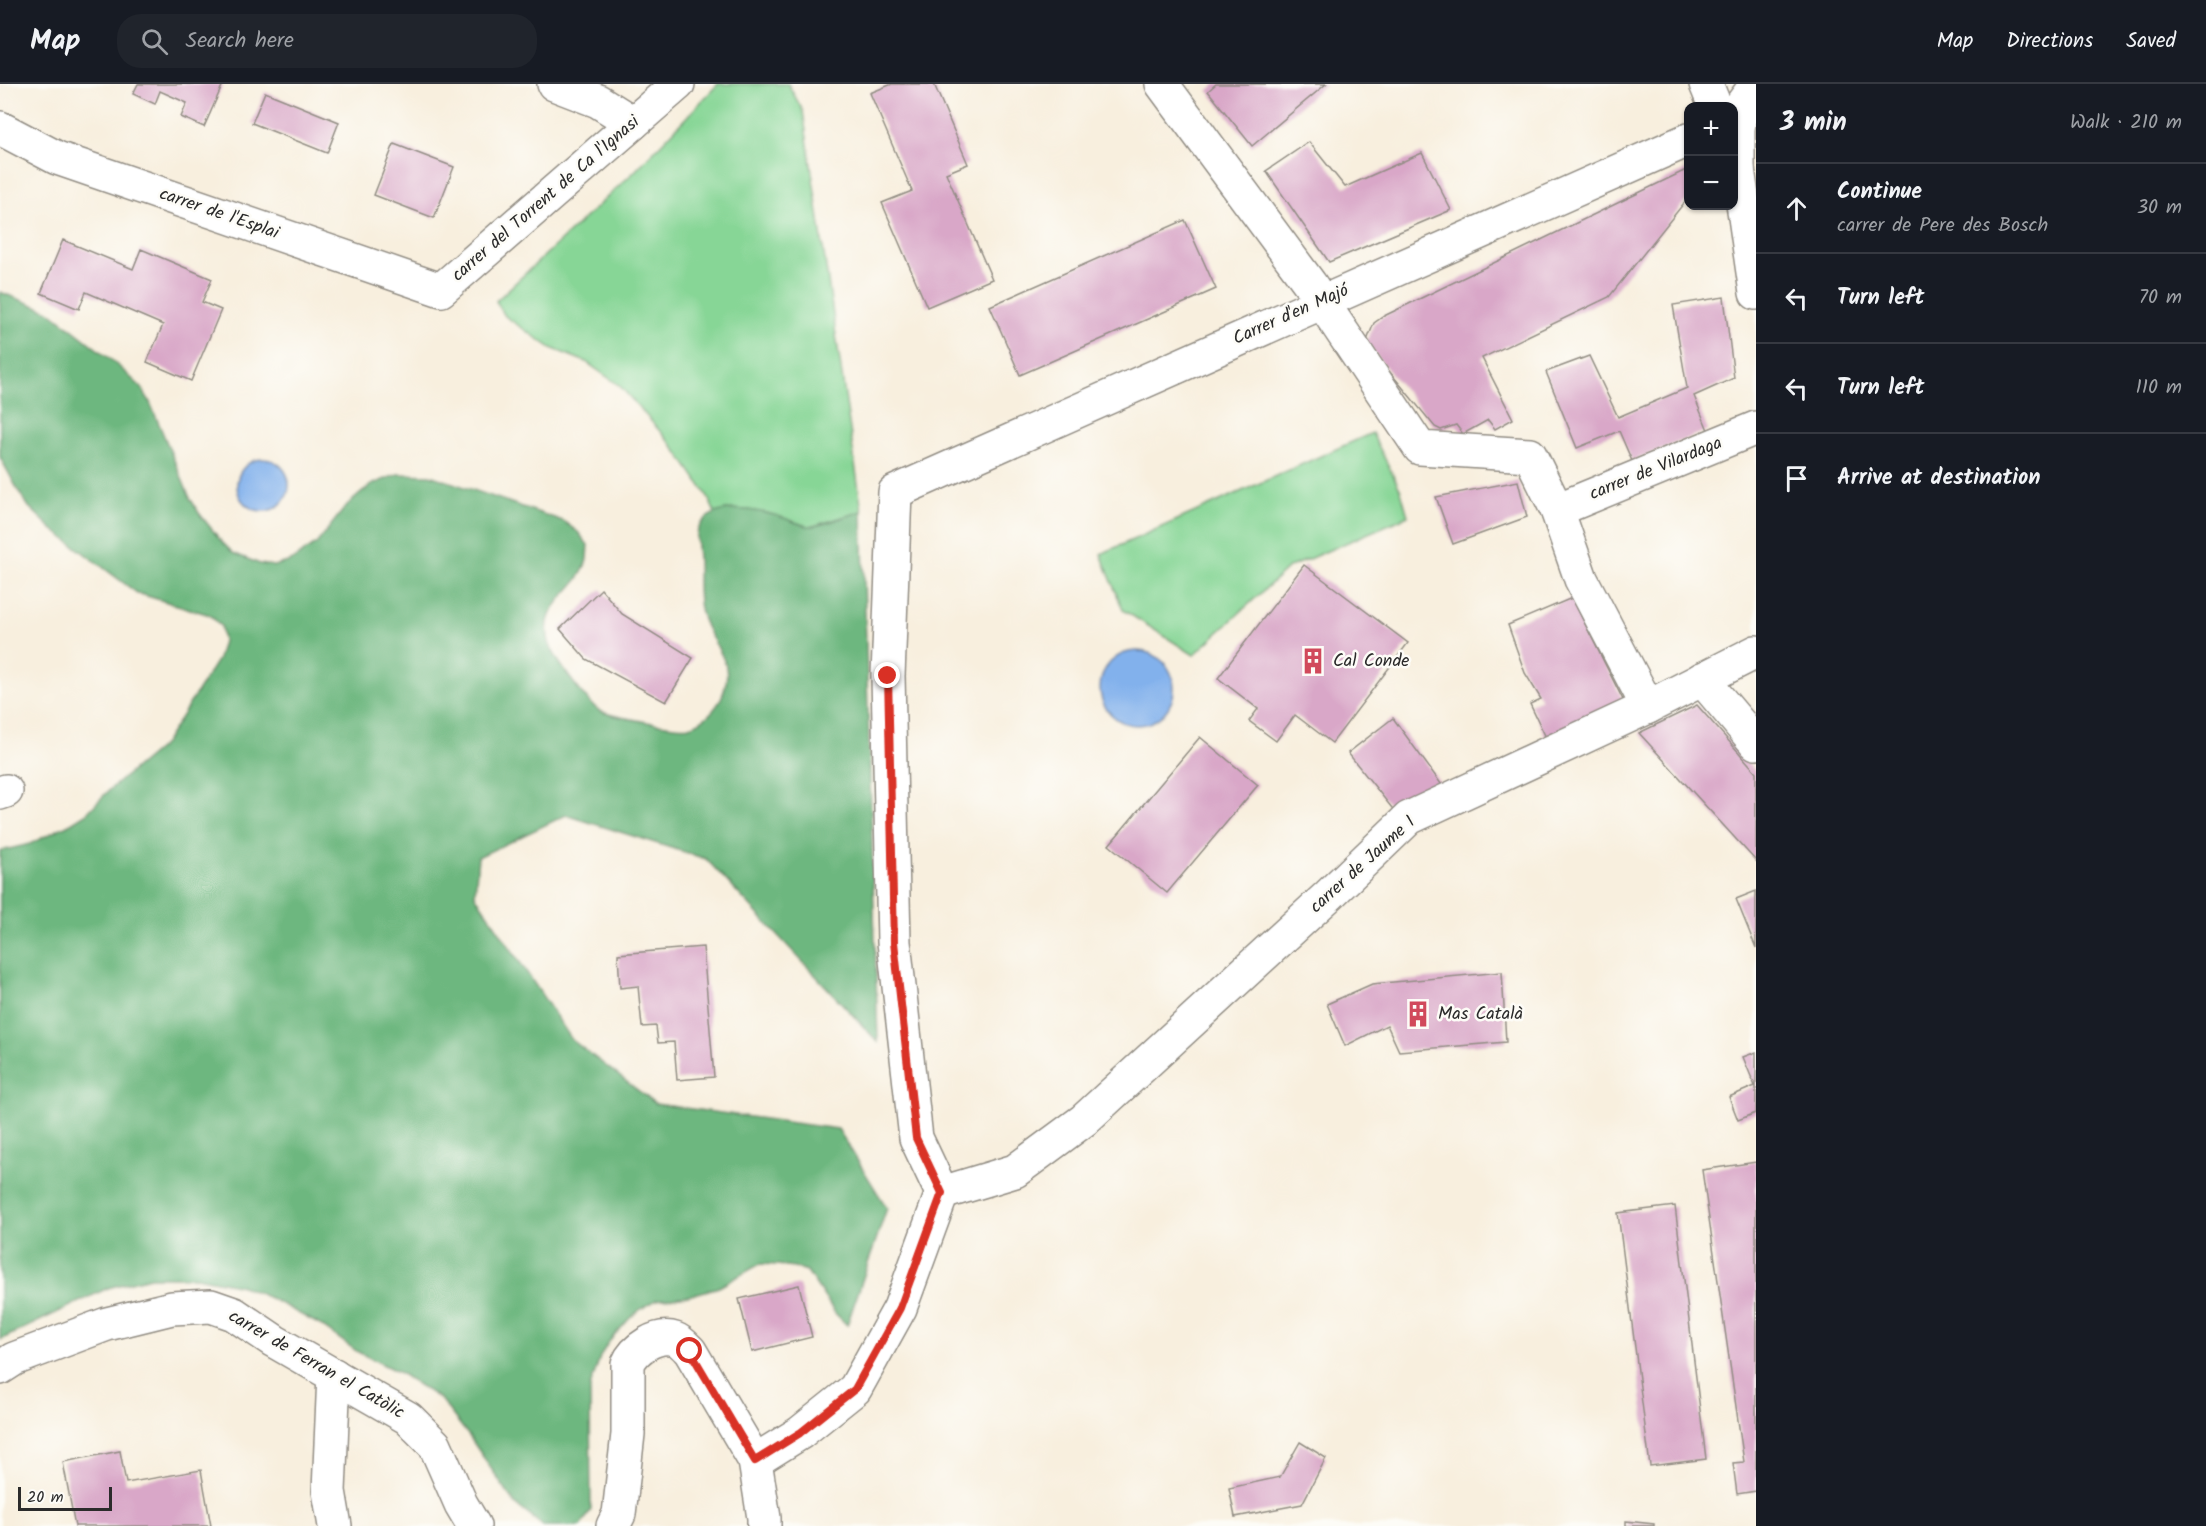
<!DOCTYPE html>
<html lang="en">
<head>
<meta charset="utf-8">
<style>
  :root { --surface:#171b24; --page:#20242c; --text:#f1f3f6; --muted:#9ea1a6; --line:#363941 }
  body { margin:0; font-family:Kalam,sans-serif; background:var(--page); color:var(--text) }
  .controls { position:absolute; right:18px; top:18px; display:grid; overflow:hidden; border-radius:12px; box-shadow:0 2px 4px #0004 }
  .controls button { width:54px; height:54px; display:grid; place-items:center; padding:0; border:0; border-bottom:2px solid var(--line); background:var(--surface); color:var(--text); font:30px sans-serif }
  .scale { position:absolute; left:18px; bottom:15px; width:94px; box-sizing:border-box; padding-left:6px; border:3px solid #2b2b2b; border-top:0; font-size:16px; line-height:21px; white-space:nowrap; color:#2b2b2b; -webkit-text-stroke:4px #fdfcf7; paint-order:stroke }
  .stop { position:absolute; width:18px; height:18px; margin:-14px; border:4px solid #d93025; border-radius:50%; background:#fff }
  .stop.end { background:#d93025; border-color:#fff; box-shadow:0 2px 6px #0008 }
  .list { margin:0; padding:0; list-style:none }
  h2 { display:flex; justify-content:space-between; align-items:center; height:78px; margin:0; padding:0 24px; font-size:26px }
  h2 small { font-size:20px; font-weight:400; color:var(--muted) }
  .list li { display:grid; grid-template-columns:39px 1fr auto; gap:18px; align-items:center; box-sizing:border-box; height:90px; padding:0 24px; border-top:2px solid var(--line) }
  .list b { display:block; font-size:22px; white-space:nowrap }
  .list p { margin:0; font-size:20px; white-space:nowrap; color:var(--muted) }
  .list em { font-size:20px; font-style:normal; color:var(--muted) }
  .icon { flex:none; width:33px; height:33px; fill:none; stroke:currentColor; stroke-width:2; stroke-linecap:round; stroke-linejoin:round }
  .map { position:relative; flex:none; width:1756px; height:1442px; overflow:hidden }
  header { display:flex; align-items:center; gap:36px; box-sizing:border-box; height:84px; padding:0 30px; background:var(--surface); border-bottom:2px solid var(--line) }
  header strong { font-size:28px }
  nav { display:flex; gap:33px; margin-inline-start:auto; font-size:21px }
  .search { width:420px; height:54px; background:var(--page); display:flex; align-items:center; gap:15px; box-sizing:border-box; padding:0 21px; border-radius:24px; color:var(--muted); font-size:22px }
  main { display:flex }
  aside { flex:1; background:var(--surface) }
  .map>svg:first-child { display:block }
  .green { fill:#87d696; stroke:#598060; stroke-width:1.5 }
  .forest { fill:#6db77f; stroke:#4c7155; stroke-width:1.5 }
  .water { fill:#82b1ec; stroke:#566e8c; stroke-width:1.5 }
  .building { fill:#d9a7c8 }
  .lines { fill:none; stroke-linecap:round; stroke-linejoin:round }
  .minor-casing { stroke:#928d84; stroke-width:36 }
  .minor { stroke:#fff; stroke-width:33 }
  .route { stroke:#d93025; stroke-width:8 }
  .labels { text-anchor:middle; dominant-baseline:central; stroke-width:5; stroke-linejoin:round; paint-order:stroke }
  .street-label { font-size:18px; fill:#2b2b2b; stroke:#fdfcf7 }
  .poi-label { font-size:18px; fill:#2b2b2b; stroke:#fdfcf7; text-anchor:start }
</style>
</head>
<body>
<header>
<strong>Map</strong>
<div class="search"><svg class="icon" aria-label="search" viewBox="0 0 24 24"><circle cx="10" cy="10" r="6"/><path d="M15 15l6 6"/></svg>Search here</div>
<nav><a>Map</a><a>Directions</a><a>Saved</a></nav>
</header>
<main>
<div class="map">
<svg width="1756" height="1442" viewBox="0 0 1756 1442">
  <rect width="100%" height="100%" fill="#fdfcf7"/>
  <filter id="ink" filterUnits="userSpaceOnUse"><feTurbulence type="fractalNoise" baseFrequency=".0167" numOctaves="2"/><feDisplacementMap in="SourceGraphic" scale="12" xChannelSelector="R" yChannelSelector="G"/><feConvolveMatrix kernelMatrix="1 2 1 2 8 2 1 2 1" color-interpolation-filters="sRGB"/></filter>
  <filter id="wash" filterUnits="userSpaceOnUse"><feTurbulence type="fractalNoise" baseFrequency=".008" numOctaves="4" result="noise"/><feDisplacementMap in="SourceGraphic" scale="24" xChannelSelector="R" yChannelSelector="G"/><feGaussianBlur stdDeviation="1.35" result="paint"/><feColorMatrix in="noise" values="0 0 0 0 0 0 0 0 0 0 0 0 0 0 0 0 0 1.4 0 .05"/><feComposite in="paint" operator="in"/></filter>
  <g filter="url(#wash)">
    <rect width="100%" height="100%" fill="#f8efde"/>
    <g class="green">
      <path d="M718,0H788L803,27L862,427L810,443L767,429L748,426L731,425L715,429L707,411L673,362L620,302L586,278L551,264L535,253L505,232L496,217L635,87Z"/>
      <path d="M1372,349L1401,407L1408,432L1288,484L1194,571L1123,526L1101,470Z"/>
    </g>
    <path class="forest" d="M0,208L49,227L114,278L141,303L149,316L190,414L199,429L222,458L233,469L260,480L274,482L291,477L317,459L347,421L371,401L398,390L430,391L563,437L578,448L588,461C587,466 588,474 586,479C577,509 539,519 549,558C553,573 586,618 600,627C609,632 680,645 689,642C703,639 717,625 722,612C738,574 709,562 701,529C696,511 699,492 698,474C697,463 694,448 702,439C718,417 762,427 784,434C791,436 802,442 810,442C819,443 851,430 862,427L878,958L706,775L566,731L478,773L475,811L572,956L656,1020L838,1045L887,1124L847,1241L835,1229L807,1187L794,1183L777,1181L760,1180L719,1203L688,1212L656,1216L641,1225L629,1235L608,1259L600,1273L590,1303L591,1426L581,1442H543L515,1420L469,1352L440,1315L400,1289L358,1268L320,1241L272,1215L242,1202L197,1193H150L108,1204L0,1256V767L30,760L71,739L87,729L109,706L164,660L218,575L223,557L221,542L210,531L137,509L52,445L29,423L19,408L0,373Z"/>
    <g class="water">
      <circle cx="263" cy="401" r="26"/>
      <circle cx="1137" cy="604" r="37"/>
    </g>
    <g id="blocks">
      <g class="building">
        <path d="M138,0H223L204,43L181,33L187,19L160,7L155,20L133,10Z"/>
        <path d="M892,0H934L968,80L946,89L992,195L927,223L882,119L912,107L870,9Z"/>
        <path d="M1216,0H1326L1252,62L1208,7Z"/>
        <path d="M265,8L339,38L327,69L252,39Z"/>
        <path d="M1309,58L1345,103L1422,69L1451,126L1329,178L1266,87Z"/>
        <path d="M394,60L454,83L434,134L374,111Z"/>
        <path d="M1688,85V114L1609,213L1482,274L1513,335L1495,345L1488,336L1463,350L1456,341L1441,346L1435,343L1366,259L1374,239L1384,232Z"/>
        <path d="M1185,136L1216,205L1020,291L990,222Z"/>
        <path d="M63,156L133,185L141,165L212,195L202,218L221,226L191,297L147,278L163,241L86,208L79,225L41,209Z"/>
        <path d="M1724,213L1734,294L1694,312L1708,346L1632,377L1619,347L1577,364L1546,288L1589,272L1618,333L1687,304L1673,221Z"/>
        <path d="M1518,397L1527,433L1453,460L1436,413Z"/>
        <path d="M1304,481L1408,559L1332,659L1295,631L1276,657L1249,637L1258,625L1218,594Z"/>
        <path d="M601,505L622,530L693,574L666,618L586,575L560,545Z"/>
        <path d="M1572,514L1628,626L1551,664L1530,620L1541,615L1525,589L1508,541Z"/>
        <path d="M1697,621L1756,688V777L1639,649Z"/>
        <path d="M1393,634L1447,708L1400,734L1348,669Z"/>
        <path d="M1200,653L1258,701L1167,809L1109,761Z"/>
        <path d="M1756,807V864L1736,815Z"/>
        <path d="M703,863L714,993L677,996L674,958L658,959L656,942L642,943L638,902L620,904L618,870Z"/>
        <path d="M1502,888L1506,958L1399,967L1387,941L1345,962L1327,920L1372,900Z"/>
        <path d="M1756,968V1029L1738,1036L1729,1013L1755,1002L1743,973Z"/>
        <path d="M1756,1078V1407L1737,1410L1733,1379L1744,1378L1702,1086Z"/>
        <path d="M1675,1122L1706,1375L1650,1382L1618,1129Z"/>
        <path d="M799,1201L812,1253L752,1268L739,1215Z"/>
        <path d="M1300,1358L1326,1374L1302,1420L1235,1433L1229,1404L1280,1393Z"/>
        <path d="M120,1367L126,1399L201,1386L211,1442H75L63,1378Z"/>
        <path d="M1626,1437L1654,1440V1442H1626Z"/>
      </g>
    </g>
  </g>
  <g filter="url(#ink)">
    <use href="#blocks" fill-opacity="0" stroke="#928d84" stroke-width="1.5"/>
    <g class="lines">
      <g class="minor-casing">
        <g id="minor">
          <path d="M554,0L598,17L633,39"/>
          <path d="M1162,0L1310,200L1420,364L1530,371L1557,426L1581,495L1648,623"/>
          <path d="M1706,0L1715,22"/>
          <path d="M0,44L57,74L441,206L678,0"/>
          <path d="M1734,75L1738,85L1756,209"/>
          <path d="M1738,85V45L1742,20L1756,1"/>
          <path d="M1557,426L1756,344"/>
          <path d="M1702,595L1756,659"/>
          <path d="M0,709L6,707"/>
          <path d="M942,1109L1015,1087L1084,1036L1329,811L1409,734L1648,623L1756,568"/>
          <path d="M0,1284L14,1275L107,1240L172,1224L211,1222L234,1230L274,1257L408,1334L435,1361L461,1420L474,1442"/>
          <path d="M334,1291L329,1407L335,1442"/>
          <path d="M755,1377L800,1349L855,1305L900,1224L942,1109L916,1054L894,858L888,592L895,408L1688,56"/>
          <path d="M613,1442L619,1430L628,1350V1280C634,1265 657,1249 675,1255C681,1257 686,1263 690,1267L755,1377L764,1434V1442"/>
        </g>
      </g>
      <use href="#minor" class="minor"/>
    </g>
  </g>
  <g class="lines" filter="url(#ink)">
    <path class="route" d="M690,1267L755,1377L800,1349L855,1305L900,1224L942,1109L916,1054L894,858L888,592"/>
  </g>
  <defs>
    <g id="building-bare" transform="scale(2.07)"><path d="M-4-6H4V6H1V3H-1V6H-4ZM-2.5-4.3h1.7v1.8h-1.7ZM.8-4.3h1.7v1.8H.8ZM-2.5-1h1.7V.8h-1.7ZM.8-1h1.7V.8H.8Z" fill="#d1495b" stroke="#fdfcf7" stroke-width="2.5" paint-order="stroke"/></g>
  </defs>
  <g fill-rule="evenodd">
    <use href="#building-bare" x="1313" y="577"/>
    <use href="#building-bare" x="1418" y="930"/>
  </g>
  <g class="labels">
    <g class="street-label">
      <text transform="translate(546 115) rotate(-41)">carrer del Torrent de Ca l'Ignasi</text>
      <text transform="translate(219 130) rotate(19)">carrer de l'Esplai</text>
      <text transform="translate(1291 231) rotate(-24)">Carrer d'en Majó</text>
      <text transform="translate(1656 385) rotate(-22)">carrer de Vilardaga</text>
      <text transform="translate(1363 781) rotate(-42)">carrer de Jaume I</text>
      <text transform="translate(316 1281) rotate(30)">carrer de Ferran el Catòlic</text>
    </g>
    <g class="poi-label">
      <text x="1333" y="577">Cal Conde</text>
      <text x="1438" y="930">Mas Català</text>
    </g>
  </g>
</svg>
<div class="controls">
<button>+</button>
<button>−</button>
</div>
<div class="scale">20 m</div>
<div class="stop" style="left:690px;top:1267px"></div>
<div class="stop end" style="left:888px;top:592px"></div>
</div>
<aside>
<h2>3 min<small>Walk · 210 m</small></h2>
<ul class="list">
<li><svg class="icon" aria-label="ahead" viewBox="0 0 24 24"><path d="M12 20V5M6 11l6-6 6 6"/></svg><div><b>Continue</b><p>carrer de Pere des Bosch</p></div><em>30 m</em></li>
<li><svg class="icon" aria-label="left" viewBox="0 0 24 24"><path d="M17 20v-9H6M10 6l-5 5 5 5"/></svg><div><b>Turn left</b></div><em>70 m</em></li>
<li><svg class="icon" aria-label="left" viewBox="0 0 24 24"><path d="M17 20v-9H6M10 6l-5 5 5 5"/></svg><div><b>Turn left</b></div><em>110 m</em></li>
<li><svg class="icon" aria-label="arrive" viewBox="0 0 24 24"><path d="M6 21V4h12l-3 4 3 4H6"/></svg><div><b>Arrive at destination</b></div></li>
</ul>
</aside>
</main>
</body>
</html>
